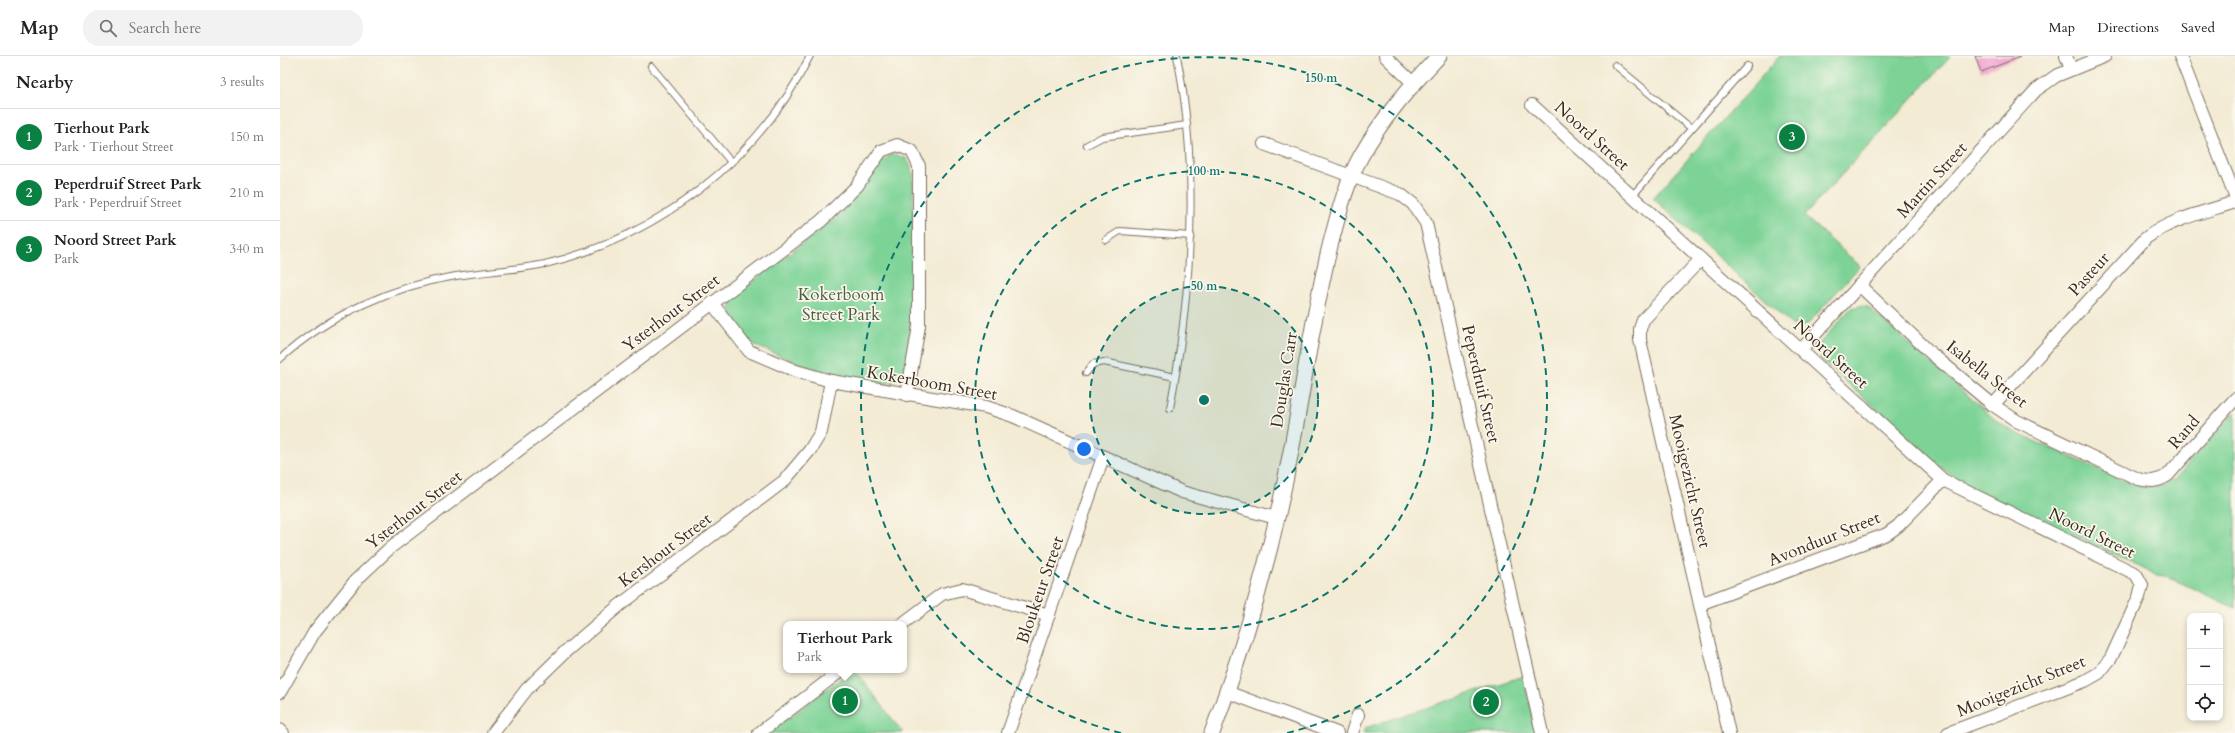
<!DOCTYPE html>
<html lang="en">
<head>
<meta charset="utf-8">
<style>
  :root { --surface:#fff; --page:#f2f2f2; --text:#222; --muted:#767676; --line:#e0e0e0; --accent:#0b8043 }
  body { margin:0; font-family:Cardo,serif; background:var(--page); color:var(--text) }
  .controls { position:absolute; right:12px; bottom:12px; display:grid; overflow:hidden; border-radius:8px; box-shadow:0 2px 6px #0003 }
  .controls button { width:36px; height:36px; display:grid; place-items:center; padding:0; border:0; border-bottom:1px solid var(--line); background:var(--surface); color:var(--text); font:20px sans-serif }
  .you { position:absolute; left:804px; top:393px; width:14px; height:14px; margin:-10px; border:3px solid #fff; border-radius:50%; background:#1a73e8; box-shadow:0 0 0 6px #1a73e833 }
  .badge { display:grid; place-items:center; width:26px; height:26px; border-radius:50%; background:var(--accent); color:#fff; font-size:13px; font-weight:700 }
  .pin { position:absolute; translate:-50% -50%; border:2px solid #fff; box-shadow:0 1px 4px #0006 }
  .popup { position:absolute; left:503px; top:565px; width:124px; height:52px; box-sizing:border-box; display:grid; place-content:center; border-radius:8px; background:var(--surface); filter:drop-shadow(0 1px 3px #0005); font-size:13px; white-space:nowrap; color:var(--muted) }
  .popup b { font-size:15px; color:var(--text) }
  .popup::after { content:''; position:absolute; left:50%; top:100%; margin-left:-8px; border:8px solid transparent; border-top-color:var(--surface) }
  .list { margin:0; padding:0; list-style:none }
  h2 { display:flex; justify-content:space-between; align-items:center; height:52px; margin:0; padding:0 16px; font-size:17px }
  h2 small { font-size:13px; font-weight:400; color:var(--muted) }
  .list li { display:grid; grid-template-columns:26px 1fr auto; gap:12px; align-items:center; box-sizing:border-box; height:56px; padding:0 16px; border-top:1px solid var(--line) }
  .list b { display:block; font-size:15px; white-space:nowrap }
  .list p { margin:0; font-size:13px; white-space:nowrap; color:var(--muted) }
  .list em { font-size:13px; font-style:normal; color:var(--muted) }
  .icon { flex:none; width:22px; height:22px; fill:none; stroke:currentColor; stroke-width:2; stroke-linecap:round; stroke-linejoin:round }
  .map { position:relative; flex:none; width:1955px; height:677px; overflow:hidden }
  header { display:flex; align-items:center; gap:24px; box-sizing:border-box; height:56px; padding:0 20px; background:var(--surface); border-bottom:1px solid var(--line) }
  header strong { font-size:19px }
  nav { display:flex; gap:22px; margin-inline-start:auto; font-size:14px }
  .search { width:280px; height:36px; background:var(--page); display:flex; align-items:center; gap:10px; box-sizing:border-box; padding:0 14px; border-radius:16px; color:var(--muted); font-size:15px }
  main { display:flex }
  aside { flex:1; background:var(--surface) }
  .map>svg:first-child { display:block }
  .green { fill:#7dd396; stroke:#5c7e5a }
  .building { fill:#f2a7d2 }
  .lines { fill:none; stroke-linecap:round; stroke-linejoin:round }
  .service-casing { stroke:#7b6e5e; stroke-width:8 }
  .minor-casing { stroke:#7b6e5e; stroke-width:14 }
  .tertiary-casing { stroke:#7b6e5e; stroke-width:17 }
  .service { stroke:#fff; stroke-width:6 }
  .minor { stroke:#fff; stroke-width:12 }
  .tertiary { stroke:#fff; stroke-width:15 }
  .ring { fill:none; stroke:#0f766e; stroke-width:2; stroke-dasharray:7 5 }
  .labels { text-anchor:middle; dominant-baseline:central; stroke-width:3.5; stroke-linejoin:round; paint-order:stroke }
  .street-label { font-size:17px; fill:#3b2a1e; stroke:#fbf7ec }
  .park-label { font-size:17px; fill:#4f5d42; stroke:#fbf7ec }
  .centre { fill:#0f766e; stroke:#fbf7ec; stroke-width:2 }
  .ring-label { font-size:12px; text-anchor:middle; font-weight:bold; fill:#0f766e; stroke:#fbf7ec; stroke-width:3.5; stroke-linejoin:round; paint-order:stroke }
</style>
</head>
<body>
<header>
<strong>Map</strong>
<div class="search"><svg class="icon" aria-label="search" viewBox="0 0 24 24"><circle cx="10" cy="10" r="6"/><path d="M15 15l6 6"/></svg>Search here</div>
<nav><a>Map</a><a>Directions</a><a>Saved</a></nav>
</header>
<main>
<aside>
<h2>Nearby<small>3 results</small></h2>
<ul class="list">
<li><span class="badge">1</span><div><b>Tierhout Park</b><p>Park · Tierhout Street</p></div><em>150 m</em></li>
<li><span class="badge">2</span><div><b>Peperdruif Street Park</b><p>Park · Peperdruif Street</p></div><em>210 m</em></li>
<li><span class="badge">3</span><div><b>Noord Street Park</b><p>Park</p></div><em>340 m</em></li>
</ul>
</aside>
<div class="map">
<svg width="1955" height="677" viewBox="0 0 1955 677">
  <rect width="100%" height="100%" fill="#fbf7ec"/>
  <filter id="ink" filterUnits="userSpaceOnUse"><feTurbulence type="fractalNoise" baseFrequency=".025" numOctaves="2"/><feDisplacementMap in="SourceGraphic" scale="8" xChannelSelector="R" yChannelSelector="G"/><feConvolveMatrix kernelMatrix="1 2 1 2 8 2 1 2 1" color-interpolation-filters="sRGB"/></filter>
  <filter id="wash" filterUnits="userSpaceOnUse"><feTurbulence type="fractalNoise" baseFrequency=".012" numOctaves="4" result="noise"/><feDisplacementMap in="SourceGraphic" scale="16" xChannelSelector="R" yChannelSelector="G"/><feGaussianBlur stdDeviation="0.9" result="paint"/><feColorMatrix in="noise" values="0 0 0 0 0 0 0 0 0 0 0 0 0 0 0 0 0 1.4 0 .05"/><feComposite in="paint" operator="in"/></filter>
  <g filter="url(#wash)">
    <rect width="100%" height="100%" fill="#f3ebd4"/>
    <g class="green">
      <path d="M1500,0H1671L1524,160L1580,210L1527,269L1520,271L1512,269L1373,142Z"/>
      <path d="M611,99H617L627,103L633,116V256L625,313L617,324L603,329L548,319L476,290C462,279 445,261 452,242L560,158L602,105Z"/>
      <path d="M1580,250L1588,251L1719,367L1736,377L1857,430L1878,431L1894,424L1955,356V552L1886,520L1875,519L1866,513L1683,428L1662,412L1541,303L1538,295L1540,287L1571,252Z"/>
      <path d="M572,614H575L623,677H489Z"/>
      <path d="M1243,620L1256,677H1083L1085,672Z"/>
    </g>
    <g id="blocks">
      <path class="building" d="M1695,0H1739L1740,1L1701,16Z"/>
    </g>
  </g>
  <g filter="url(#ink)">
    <use href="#blocks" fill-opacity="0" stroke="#7b6e5e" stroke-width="1"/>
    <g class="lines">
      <g class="service-casing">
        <g id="service">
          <path d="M1335,9L1411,72"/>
          <path d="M371,10L451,106"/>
          <path d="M807,89L822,81L907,69"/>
          <path d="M1352,140L1467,10"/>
          <path d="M826,184L840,175L911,180"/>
          <path d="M0,303C48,259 113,230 176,220C206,215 236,214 265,208C377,181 479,104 530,0"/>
          <path d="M806,317L813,308L824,306L895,321"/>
          <path d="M890,352C912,236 920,117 897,0"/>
        </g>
      </g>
      <g class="minor-casing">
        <g id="minor">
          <path d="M1105,0L1134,28"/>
          <path d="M1786,0L1791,13"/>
          <path d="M1900,0L1955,140"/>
          <path d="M1252,49L1663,424L1856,518L1862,529L1859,541L1831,602L1819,617L1805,625L1668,677"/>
          <path d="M984,88L1120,138L1133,148L1146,167L1262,677"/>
          <path d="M1421,203L1363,264L1360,273V284L1449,677"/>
          <path d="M1579,229L1653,299L1713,349L1737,365L1858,423C1870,426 1878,426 1888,419L1955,343"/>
          <path d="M432,247L469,295L516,315L551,325L706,351L733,360L902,436L996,462"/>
          <path d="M1521,294L1756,34L1776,20L1825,0"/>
          <path d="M1713,349L1866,182C1891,163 1925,156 1955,146"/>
          <path d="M1420,548L1607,478L1618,470L1663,424"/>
          <path d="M622,568L662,538L682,533L769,559"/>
          <path d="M0,636L35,575L76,524L111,491L541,165L577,130L601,95L617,89L632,95L639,110V270L627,339"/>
          <path d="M947,636L1057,677"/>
          <path d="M0,674L3,677"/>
          <path d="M213,677L247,633L286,595L340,549L504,425L530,394L541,376L551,325"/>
          <path d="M479,677L562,614"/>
          <path d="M728,677L823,401"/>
          <path d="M1072,677L1078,659"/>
        </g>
      </g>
      <g class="tertiary-casing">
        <path id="tertiary" d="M932,677C967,584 994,487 1012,390C1025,321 1034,253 1051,186C1059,156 1066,127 1081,100C1102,62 1130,31 1159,0"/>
      </g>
      <use href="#service" class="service"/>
      <use href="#minor" class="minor"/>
      <use href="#tertiary" class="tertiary"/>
    </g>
  </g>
  <circle cx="924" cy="344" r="114" fill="#0f766e" fill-opacity=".12"/>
  <g class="ring">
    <circle cx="924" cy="344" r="114"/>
    <circle cx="924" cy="344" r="229"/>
    <path d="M841 677A343 343 0 1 1 1007 677"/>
  </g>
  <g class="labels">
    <g class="street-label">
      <text transform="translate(1312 80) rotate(42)">Noord Street</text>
      <text transform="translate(1652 124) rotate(-48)">Martin Street</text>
      <text transform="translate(1809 218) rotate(-48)">Pasteur</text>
      <text transform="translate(391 257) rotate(-37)">Ysterhout Street</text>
      <text transform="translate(1551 298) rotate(42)">Noord Street</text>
      <text transform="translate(1707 318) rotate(38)">Isabella Street</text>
      <text transform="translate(1004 324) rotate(-81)">Douglas Carr</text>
      <text transform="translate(652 327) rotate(10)">Kokerboom Street</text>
      <text transform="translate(1201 328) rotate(77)">Peperdruif Street</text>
      <text transform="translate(1904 376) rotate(-49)">Rand</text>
      <text transform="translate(1410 425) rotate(77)">Mooigezicht Street</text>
      <text transform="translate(134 454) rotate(-38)">Ysterhout Street</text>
      <text transform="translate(1812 477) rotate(26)">Noord Street</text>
      <text transform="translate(1544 483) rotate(-22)">Avonduur Street</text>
      <text transform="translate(385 494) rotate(-37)">Kershout Street</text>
      <text transform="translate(760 534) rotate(-71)">Bloukeur Street</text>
      <text transform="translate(1741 630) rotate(-22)">Mooigezicht Street</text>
    </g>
    <g class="park-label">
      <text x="561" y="238">Kokerboom<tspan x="561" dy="20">Street Park</tspan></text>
    </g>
  </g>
  <circle cx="924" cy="344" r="6" class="centre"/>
  <g class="ring-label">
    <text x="1041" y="26">150 m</text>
    <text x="924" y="119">100 m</text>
    <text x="924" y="234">50 m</text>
  </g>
</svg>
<div class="controls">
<button>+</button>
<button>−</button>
<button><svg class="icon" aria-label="locate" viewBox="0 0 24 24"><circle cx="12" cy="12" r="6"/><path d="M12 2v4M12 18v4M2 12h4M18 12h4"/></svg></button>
</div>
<div class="you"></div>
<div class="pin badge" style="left:565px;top:645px">1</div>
<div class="popup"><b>Tierhout Park</b>Park</div>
<div class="pin badge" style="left:1206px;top:646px">2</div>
<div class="pin badge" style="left:1512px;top:81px">3</div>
</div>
</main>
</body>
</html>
